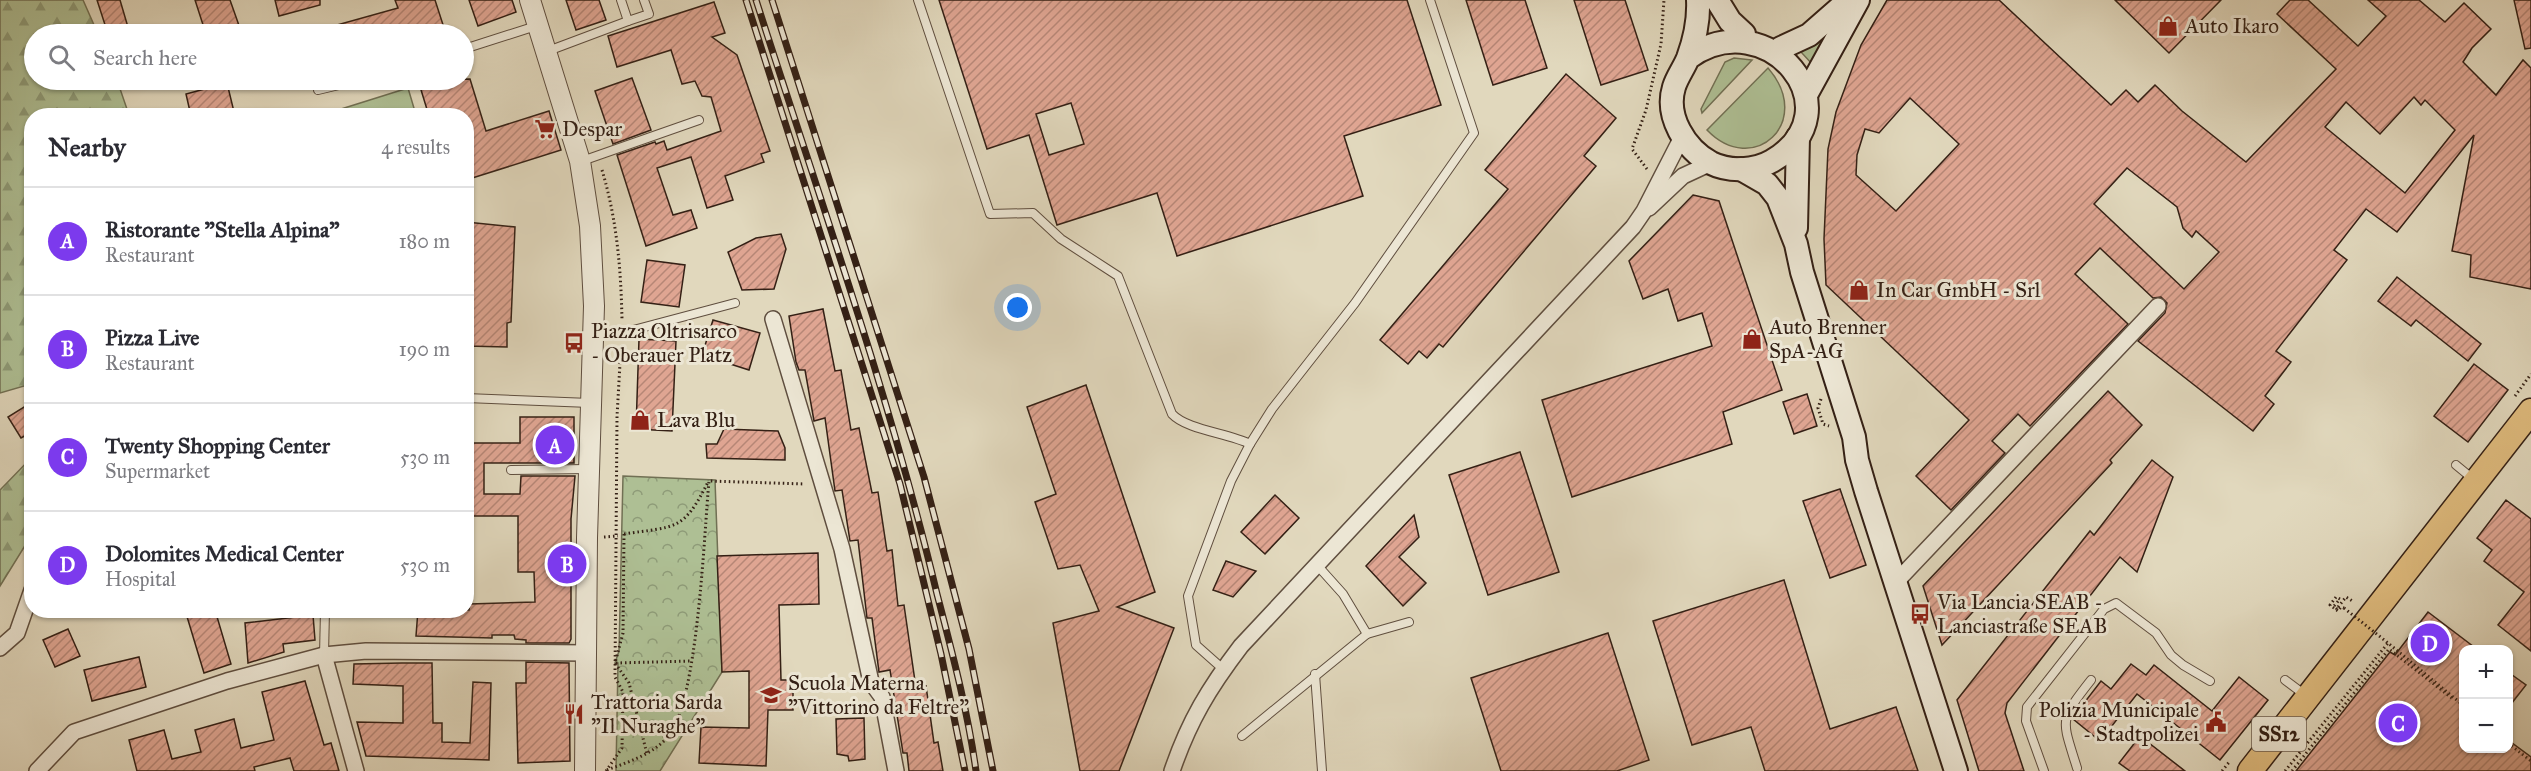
<!DOCTYPE html>
<html lang="en">
<head>
<meta charset="utf-8">
<style>
  :root { --surface:#fff; --page:#f2f2f3; --text:#2b2b33; --muted:#7c7c81; --line:#e1e1e2; --accent:#7c3aed }
  body { margin:0; font-family:"IM FELL Great Primer",serif; background:var(--page); color:var(--text) }
  .controls { position:absolute; right:18px; bottom:18px; display:grid; overflow:hidden; border-radius:12px; box-shadow:0 2px 4px #0004 }
  .controls button { width:54px; height:54px; display:grid; place-items:center; padding:0; border:0; border-bottom:2px solid var(--line); background:var(--surface); color:var(--text); font:30px sans-serif }
  .you { position:absolute; left:1018px; top:308px; width:21px; height:21px; margin:-15px; border:4px solid #fff; border-radius:50%; background:#1a73e8; box-shadow:0 0 0 9px #1a73e833 }
  .badge { display:grid; place-items:center; width:39px; height:39px; border-radius:50%; background:var(--accent); color:#fff; font-size:20px; font-weight:700 }
  .pin { position:absolute; translate:-50% -50%; border:3px solid #fff; box-shadow:0 2px 6px #0006 }
  .list { margin:0; padding:0; list-style:none }
  h2 { display:flex; justify-content:space-between; align-items:center; height:78px; margin:0; padding:0 24px; font-size:26px }
  h2 small { font-size:20px; font-weight:400; color:var(--muted) }
  .list li { display:grid; grid-template-columns:39px 1fr auto; gap:18px; align-items:center; box-sizing:border-box; height:108px; padding:0 24px; border-top:2px solid var(--line) }
  .list b { display:block; font-size:22px; white-space:nowrap }
  .list p { margin:0; font-size:20px; white-space:nowrap; color:var(--muted) }
  .list em { font-size:20px; font-style:normal; color:var(--muted) }
  .icon { flex:none; width:33px; height:33px; fill:none; stroke:currentColor; stroke-width:2; stroke-linecap:round; stroke-linejoin:round }
  .map { position:relative; flex:none; width:2531px; height:771px; overflow:hidden }
  .search { position:absolute; background:var(--surface); box-shadow:0 2px 4px #0004; left:24px; top:24px; width:450px; height:66px; display:flex; align-items:center; gap:15px; box-sizing:border-box; padding:0 21px; border-radius:33px; color:var(--muted); font-size:22px }
  .panel { position:absolute; background:var(--surface); box-shadow:0 2px 4px #0004; left:24px; top:108px; width:450px; height:510px; border-radius:24px }
  .map>svg:first-child { display:block }
  .green { fill:#aebf94; stroke:#717054; stroke-width:1.5 }
  .forest { fill:url(#forest-firs); stroke:#717054; stroke-width:1.5 }
  .park { fill:url(#park-crowns); stroke:#717054; stroke-width:1.5 }
  .building { fill:url(#building-hatch); stroke:#342015; stroke-width:1.5; fill-rule:evenodd }
  .lines { fill:none; stroke-linecap:round; stroke-linejoin:round }
  .service-casing { stroke:#5f4e3f; stroke-width:10 }
  .minor-casing { stroke:#5f4e3f; stroke-width:18 }
  .tertiary-casing { stroke:#5f4e3f; stroke-width:22 }
  .secondary-casing { stroke:#342015; stroke-width:26 }
  .primary-casing { stroke:#342015; stroke-width:27 }
  .path { stroke:#342015; stroke-width:3; stroke-dasharray:1.5 3; stroke-linecap:butt }
  .service { stroke:#ece6d4; stroke-width:8 }
  .minor { stroke:#ece6d4; stroke-width:15 }
  .tertiary { stroke:#ece6d4; stroke-width:20 }
  .secondary { stroke:#ece6d4; stroke-width:22 }
  .primary { stroke:#e0bc7e; stroke-width:24 }
  .rail-casing { stroke:#342015; stroke-width:7 }
  .rail { stroke:#ece6d4; stroke-width:4.5; stroke-dasharray:14; stroke-linecap:butt }
  .path-bridge { stroke:#342015; stroke-width:3; stroke-dasharray:1.5 3; stroke-linecap:butt }
  .labels { text-anchor:middle; dominant-baseline:central; stroke-width:6; stroke-linejoin:round; paint-order:stroke }
  .shield { fill:#ece6d4; stroke:#6b5b4e; stroke-width:1.5 }
  .shield-label { font-size:20px; font-weight:bold; fill:#342015 }
  .poi-label { font-size:21px; fill:#342015; stroke:#ece6d4; text-anchor:start }
</style>
</head>
<body>
<div class="map">
<svg width="2531" height="771" viewBox="0 0 2531 771">
  <defs>
    <pattern id="forest-firs" width="22" height="20" patternUnits="userSpaceOnUse" patternTransform="scale(1.5)"><rect width="22" height="20" fill="#aebf94"/><path d="M5 1l3.5 6h-7zM16 11l3.5 6h-7z" fill="#8e9b78"/></pattern>
    <pattern id="park-crowns" width="20" height="18" patternUnits="userSpaceOnUse" patternTransform="scale(1.5)"><rect width="20" height="18" fill="#aebf94"/><path d="M2 6a3 3 0 1 1 6 0M12 15a3 3 0 1 1 6 0" fill="none" stroke="#8e9b78"/></pattern>
    <pattern id="building-hatch" width="6" height="6" patternUnits="userSpaceOnUse" patternTransform="scale(1.5)"><rect width="6" height="6" fill="#dfa592"/><path d="M-1 1l2-2M0 6l6-6M5 7l2-2" fill="none" stroke="#b68676"/></pattern>
  </defs>
  <rect width="100%" height="100%" fill="#e1d8bd"/>
  <filter id="stains"><feTurbulence type="fractalNoise" baseFrequency=".00333" numOctaves="4"/><feColorMatrix values="0 0 0 0 .2 0 0 0 0 .09 0 0 0 0 .02 0 0 0 .5 -.17"/></filter>
  <radialGradient id="worn" r=".72"><stop offset=".6" stop-color="#630" stop-opacity="0"/><stop offset="1" stop-color="#630" stop-opacity=".3"/></radialGradient>
  <g class="green">
    <path d="M1825,37L1812,64L1801,52Z"/>
    <path d="M1734,58L1752,60L1702,113L1701,109L1725,62Z"/>
    <path d="M1768,68C1815,122 1753,178 1707,130Z"/>
    <path d="M408,88L416,115H322Z"/>
  </g>
  <g class="forest">
    <path d="M0,0H83L98,34H34V80H117L129,115L32,116L31,384L0,393Z"/>
    <path d="M31,458V536L0,586V490Z"/>
  </g>
  <path class="park" d="M623,476L715,480L722,672L660,771H616L618,663H615L619,651Z"/>
  <g class="building">
    <path d="M97,0H120L130,34H108Z"/>
    <path d="M195,0H230L242,34H206Z"/>
    <path d="M275,0H320V5L279,16Z"/>
    <path d="M395,0H435L446,34H320L319,30L398,8Z"/>
    <path d="M469,0H512L516,12L478,26Z"/>
    <path d="M566,0H599L606,20L576,30Z"/>
    <path d="M939,0H1407L1441,105L1344,136L1363,196L1177,256L1157,193L1057,225L1029,135L987,149ZM1071,103L1084,144L1049,155L1036,114Z"/>
    <path d="M1466,0H1525L1547,68L1493,85Z"/>
    <path d="M1574,0H1625L1648,70L1601,85Z"/>
    <path d="M1887,0H1999L2111,105L2126,90L2138,102L2155,85L2182,111L2246,162L2336,69L2277,14L2290,0H2308L2358,46L2386,16L2368,0H2419L2445,22L2464,3L2491,29L2472,48L2463,62L2496,95L2523,60L2531,68V289L2470,277L2471,255L2452,251L2474,135L2397,232L2366,209L2334,250L2347,260L2276,351L2291,362L2265,396L2274,404L2253,431L2138,341L2165,313L2167,303L2161,297L2153,298L2100,248L2075,274L2128,324L2030,426L2018,414L1992,441L2005,453L1951,510L1916,476L1969,420L1826,285L1824,239L1828,149L1836,112L1861,45ZM2414,97L2421,105L2425,100L2455,130L2405,193L2325,127L2346,102L2380,134ZM1910,98L1959,144L1896,211L1856,175L1857,155L1865,129L1879,133ZM2127,168L2177,207L2183,228L2192,237L2196,231L2219,252L2184,289L2094,204Z"/>
    <path d="M2115,0H2221L2169,53Z"/>
    <path d="M2514,0H2531V48L2525,49Z"/>
    <path d="M714,2L725,33L712,37L737,55L770,151L761,154L764,162L725,176L733,200L707,208L691,157L657,168L673,215L691,210L697,228L646,246L617,155L655,142L656,144L664,141L667,150L721,131L711,97L702,96L695,81L682,84L671,50L617,67L608,36Z"/>
    <path d="M1566,74L1616,118L1584,156L1596,166L1443,347L1439,344L1427,358L1419,351L1408,364L1380,340L1508,189L1485,170Z"/>
    <path d="M632,78L651,130L613,144L595,91Z"/>
    <path d="M470,79L486,131L549,111L561,150L466,180V116H429L418,80Z"/>
    <path d="M227,83L235,116H191L186,94Z"/>
    <path d="M1693,195L1719,201L1782,390L1723,412L1732,444L1572,497L1542,400L1712,346L1702,313L1678,321L1668,289L1643,299L1629,261Z"/>
    <path d="M466,222L515,227L511,322L507,323V347L466,346Z"/>
    <path d="M781,234L786,249L774,289L742,290L728,252L756,238Z"/>
    <path d="M647,260L685,265L679,307L641,302Z"/>
    <path d="M2397,277L2481,344L2468,361L2416,320L2411,326L2378,301Z"/>
    <path d="M823,309L835,371L841,370L851,430L859,428L872,493L878,492L887,551L892,550L898,606L904,605L916,688L926,686L934,743L938,742L943,771H909L907,753H903L890,670L879,672L872,618H867L858,540L850,541L842,490L835,491L825,418L814,421L805,370H799L796,362L789,316Z"/>
    <path d="M713,320L760,333L749,370L702,355Z"/>
    <path d="M639,339L676,341L672,431L636,429Z"/>
    <path d="M2474,364L2508,390L2468,442L2434,416Z"/>
    <path d="M1086,385L1155,592L1117,607L1174,628L1119,771H1080L1053,623L1099,611L1080,565L1058,569L1035,502L1056,494L1027,407Z"/>
    <path d="M2108,391L2142,425L2110,460L2112,463L1942,645L1923,586Z"/>
    <path d="M1807,394L1817,426L1794,434L1783,402Z"/>
    <path d="M32,402V432L21,438L8,417Z"/>
    <path d="M520,417H574V463H484V494H520L521,476H575L571,519V639L569,643H526V640L515,639L514,635H492V638L416,636L418,610H469L470,604L535,602L534,572H518V516H470V511H466V465H471V443H520Z"/>
    <path d="M724,429L778,431L785,448V460L707,458L706,444H717Z"/>
    <path d="M1520,452L1559,572L1488,595L1449,475Z"/>
    <path d="M2152,460L2173,477L2137,572L2120,557L2007,703L2005,713L2024,771H1979L1957,700L2090,531L2094,535Z"/>
    <path d="M1840,489L1866,565L1830,578L1803,501Z"/>
    <path d="M1275,495L1299,518L1265,554L1241,532Z"/>
    <path d="M2506,500L2531,519V651L2498,625L2524,592L2484,561L2492,550L2477,538Z"/>
    <path d="M1414,515L1419,537L1399,557L1426,583L1403,606L1366,566Z"/>
    <path d="M818,553L819,604L779,605L781,680H793V710H768L766,766L699,763L701,727L749,728V671L722,672L717,556Z"/>
    <path d="M1226,561L1256,571L1233,597L1213,590Z"/>
    <path d="M1784,580L1830,729L1896,707L1918,771H1765L1751,727L1692,745L1653,621Z"/>
    <path d="M185,610H215L231,664L204,673Z"/>
    <path d="M2428,612L2478,650H2463V748H2508V740L2531,757V771H2296L2390,652L2395,655Z"/>
    <path d="M313,615L315,640L283,644L284,652L248,663L245,623Z"/>
    <path d="M68,629L80,656L55,667L43,640Z"/>
    <path d="M1608,633L1649,760L1617,771H1501L1471,678Z"/>
    <path d="M139,657L146,687L92,701L84,670Z"/>
    <path d="M526,662L569,663L570,761L518,763L516,683H526Z"/>
    <path d="M402,663H432L433,723H442V742L470,743L473,682L491,683L489,760L366,756L357,722L403,723V686L353,684L354,664Z"/>
    <path d="M2131,664L2146,675L2154,665L2212,711L2239,677L2268,700L2220,760L2137,694L2100,741L2073,719L2074,716L2101,681L2111,689Z"/>
    <path d="M2508,672L2526,685L2508,708Z"/>
    <path d="M305,681L324,745L331,743L339,771H294L290,758L254,767L255,771H137L129,740L164,730L172,759L201,752L195,730L234,719L241,748L274,740L262,692Z"/>
    <path d="M864,718L865,759L849,761L848,756L837,754L836,719Z"/>
    <path d="M2140,736L2185,771H2130L2119,763Z"/>
  </g>
  <g class="lines">
    <g class="service-casing">
      <g id="service">
        <path d="M621,0L628,21L649,14L644,0"/>
        <path d="M918,0L990,214L1033,213L1061,239L1118,276L1172,414C1187,430 1228,433 1250,444L1231,481L1188,596L1196,645L1223,669"/>
        <path d="M464,49L536,26"/>
        <path d="M548,51L628,21"/>
        <path d="M318,90L360,80"/>
        <path d="M582,161L699,120"/>
        <path d="M595,334L622,333L735,303"/>
        <path d="M466,398L590,403"/>
        <path d="M1250,444L1272,409L1355,303L1474,133L1430,0"/>
        <path d="M2456,465L2473,479"/>
        <path d="M511,470L588,469"/>
        <path d="M1317,565L1343,594L1367,634"/>
        <path d="M324,655L325,610"/>
        <path d="M1315,674L1322,771"/>
        <path d="M2285,680L2305,695"/>
        <path d="M1242,736L1367,634L1409,622"/>
        <path d="M2077,768C2062,719 2058,722 2091,680"/>
        <path d="M2044,771L2026,721L2027,707L2104,609L2116,603L2156,633L2171,655L2183,665L2210,681"/>
      </g>
    </g>
    <g class="minor-casing">
      <g id="minor">
        <path d="M1649,208L1683,176L1711,163"/>
        <path d="M773,319L842,549L871,682L882,697L896,771"/>
        <path d="M1896,582L2158,306"/>
        <path d="M0,648L17,633L32,590"/>
        <path d="M324,655L356,771"/>
        <path d="M37,771L74,732L227,681L324,655L366,651L586,653"/>
        <path d="M1172,771C1189,721 1209,688 1241,646L1633,227L1644,211L1682,137"/>
      </g>
    </g>
    <g class="tertiary-casing">
      <path id="tertiary" d="M530,0L580,161L590,226L594,306L587,538L585,771"/>
    </g>
    <g class="secondary-casing">
      <g id="secondary">
        <path d="M1717,0L1730,21L1744,34"/>
        <path d="M1781,48L1809,35L1849,0"/>
        <path d="M1688,58C1768,0 1858,111 1772,161C1755,171 1729,172 1711,163C1685,149 1665,116 1674,87C1677,77 1684,68 1688,58C1695,39 1699,20 1698,0"/>
        <path d="M1807,93L1858,0"/>
        <path d="M1741,169L1767,184L1778,198L1796,244L1802,272L1854,437L1857,460L1866,491L1956,771"/>
        <path d="M1796,228L1798,137"/>
      </g>
    </g>
    <g class="primary-casing">
      <path id="primary" d="M2250,771L2531,411"/>
    </g>
    <g class="path">
      <path d="M1647,169L1632,149L1646,110L1661,44L1664,0"/>
      <path d="M602,170C617,220 621,269 622,321"/>
      <path d="M2515,396L2531,374"/>
      <path d="M1821,399L1818,408L1823,424L1829,426"/>
      <path d="M624,534L623,633L615,663L629,683L647,754"/>
      <path d="M624,534C676,526 683,532 708,482"/>
      <path d="M604,537L618,536"/>
      <path d="M2338,607L2346,597L2354,602"/>
      <path d="M2337,609L2334,606L2340,599L2336,597L2330,605L2338,611L2341,607L2344,608"/>
      <path d="M616,663L692,661"/>
      <path d="M2508,743L2531,761"/>
      <path d="M607,770C628,762 651,755 667,738C698,705 704,533 709,481L805,484"/>
      <path d="M606,771L622,748L623,692L615,677L617,417L621,345"/>
      <path d="M2222,771L2230,761"/>
      <path d="M2285,771L2388,643L2464,706"/>
      <path d="M2292,771L2389,649L2453,699"/>
    </g>
    <use href="#service" class="service"/>
    <use href="#minor" class="minor"/>
    <use href="#tertiary" class="tertiary"/>
    <use href="#secondary" class="secondary"/>
    <use href="#primary" class="primary"/>
    <g class="rail-casing">
      <g id="rail">
        <path d="M746,0L900,484L941,654L965,771"/>
        <path d="M756,0C819,197 889,393 937,594C952,652 968,712 976,771"/>
        <path d="M772,0L924,477L969,649L993,771"/>
      </g>
    </g>
    <use href="#rail" class="rail"/>
    <path class="path-bridge" d="M2344,608L2388,643"/>
  </g>
  <defs>
    <g id="shop-bare" transform="scale(1.62)"><path d="M-5-2.5h2.3a2.7 3.5 0 0 1 5.4 0H5L5.5 6h-11ZM-1.5-2.5h3a1.5 2.3 0 0 0-3 0Z" fill="#8f2418" stroke="#ece6d4" stroke-width="2.5" paint-order="stroke"/></g>
    <g id="supermarket-bare" transform="scale(1.62)"><path d="M-6-5.5h2.5l.6 2H6L4.5 2H-2.5L-4.4-4H-6ZM-1.5 3.2a1.3 1.3 0 1 0 .1 0ZM3 3.2a1.3 1.3 0 1 0 .1 0Z" fill="#8f2418" stroke="#ece6d4" stroke-width="2.5" paint-order="stroke"/></g>
    <g id="bus-bare" transform="scale(1.62)"><path d="M-5-6H5V4H4V6H2V4H-2V6H-4V4H-5ZM-3.5-4V0h7V-4ZM-3.5 1.2v1.5H-2V1.2ZM2 1.2v1.5H3.5V1.2Z" fill="#8f2418" stroke="#ece6d4" stroke-width="2.5" paint-order="stroke"/></g>
    <g id="school-bare" transform="scale(1.62)"><path d="M0-5L7-2L0 1L-7-2ZM-4 1L0 2.5L4 1V4Q0 6-4 4Z" fill="#8f2418" stroke="#ece6d4" stroke-width="2.5" paint-order="stroke"/></g>
    <g id="restaurant-bare" transform="scale(1.62)"><path d="M-5-6h1v4h1v-4h1v4h1v-4h1v5L-1.5 .5V6h-2V.5L-5-1ZM5-6V6H3V1.5H1.5Q1.5-4 5-6Z" fill="#8f2418" stroke="#ece6d4" stroke-width="2.5" paint-order="stroke"/></g>
    <g id="civic-bare" transform="scale(1.62)"><path d="M-.6-6.5H3V-4.5H.6V-3L4-1V1h2V6H-6V1h2V-1L-.6-3ZM-1.2 2.5V6h2.4V2.5Z" fill="#8f2418" stroke="#ece6d4" stroke-width="2.5" paint-order="stroke"/></g>
  </defs>
  <g fill-rule="evenodd">
    <use href="#shop-bare" x="2168" y="26"/>
    <use href="#supermarket-bare" x="545" y="129"/>
    <use href="#shop-bare" x="1859" y="290"/>
    <use href="#shop-bare" x="1752" y="339"/>
    <use href="#bus-bare" x="574" y="343"/>
    <use href="#shop-bare" x="640" y="420"/>
    <use href="#bus-bare" x="1920" y="614"/>
    <use href="#school-bare" x="771" y="695"/>
    <use href="#restaurant-bare" x="574" y="714"/>
    <use href="#civic-bare" x="2216" y="722"/>
  </g>
  <g class="labels">
    <rect class="shield" x="2252" y="717" width="54" height="34" rx="4.5"/>
    <g class="shield-label">
      <text x="2279" y="734">SS12</text>
    </g>
    <g class="poi-label">
      <text x="2185" y="26">Auto Ikaro</text>
      <text x="562" y="129">Despar</text>
      <text x="1876" y="290">In Car GmbH - Srl</text>
      <text x="1769" y="327">Auto Brenner<tspan x="1769" dy="24">SpA-AG</tspan></text>
      <text x="591" y="331">Piazza Oltrisarco<tspan x="591" dy="24">- Oberauer Platz</tspan></text>
      <text x="657" y="420">Lava Blu</text>
      <text x="1937" y="602">Via Lancia SEAB -<tspan x="1937" dy="24">Lanciastraße SEAB</tspan></text>
      <text x="788" y="683">Scuola Materna<tspan x="788" dy="24">"Vittorino da Feltre"</tspan></text>
      <text x="591" y="702">Trattoria Sarda<tspan x="591" dy="24">"Il Nuraghe"</tspan></text>
      <text x="2199" y="710" text-anchor="end">Polizia Municipale<tspan x="2199" dy="24">- Stadtpolizei</tspan></text>
    </g>
  </g>
  <rect width="100%" height="100%" filter="url(#stains)"/>
  <rect width="100%" height="100%" fill="url(#worn)"/>
</svg>
<div class="controls">
<button>+</button>
<button>−</button>
</div>
<div class="you"></div>
<div class="pin badge" style="left:555px;top:445px">A</div>
<div class="pin badge" style="left:567px;top:564px">B</div>
<div class="pin badge" style="left:2398px;top:723px">C</div>
<div class="pin badge" style="left:2430px;top:643px">D</div>
<div class="search"><svg class="icon" aria-label="search" viewBox="0 0 24 24"><circle cx="10" cy="10" r="6"/><path d="M15 15l6 6"/></svg>Search here</div>
<section class="panel">
<h2>Nearby<small>4 results</small></h2>
<ul class="list">
<li><span class="badge">A</span><div><b>Ristorante &quot;Stella Alpina&quot;</b><p>Restaurant</p></div><em>180 m</em></li>
<li><span class="badge">B</span><div><b>Pizza Live</b><p>Restaurant</p></div><em>190 m</em></li>
<li><span class="badge">C</span><div><b>Twenty Shopping Center</b><p>Supermarket</p></div><em>530 m</em></li>
<li><span class="badge">D</span><div><b>Dolomites Medical Center</b><p>Hospital</p></div><em>530 m</em></li>
</ul>
</section>
</div>
</body>
</html>
